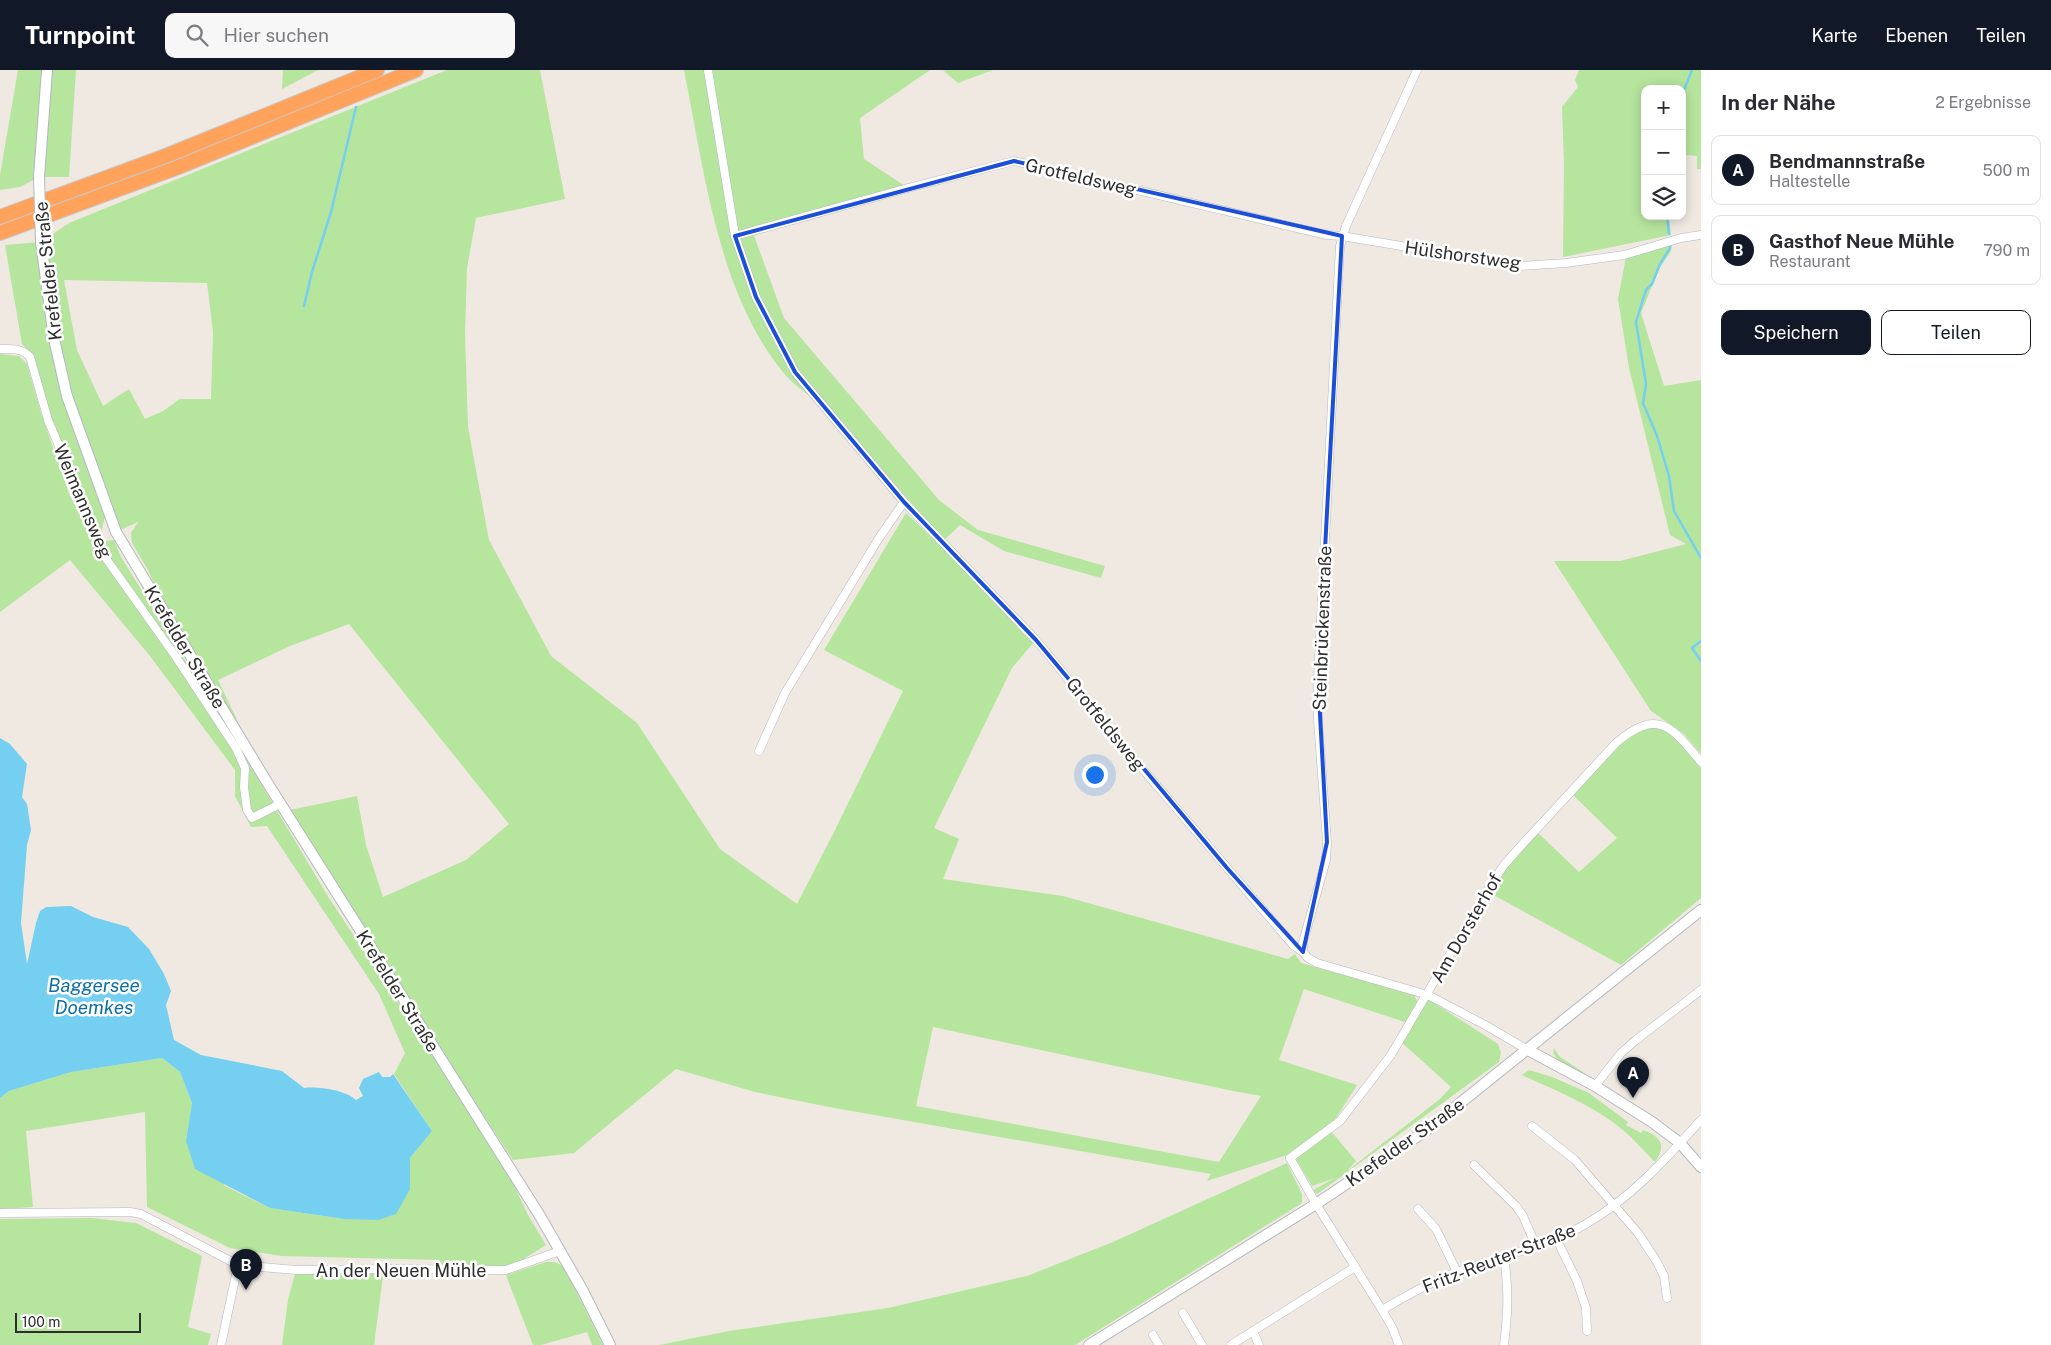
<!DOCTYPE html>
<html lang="de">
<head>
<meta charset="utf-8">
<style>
  :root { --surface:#fff; --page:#f7f7f7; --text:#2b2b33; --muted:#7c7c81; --line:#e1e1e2; --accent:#111827 }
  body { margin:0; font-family:"Public Sans",sans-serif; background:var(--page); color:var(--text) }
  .controls { position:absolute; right:15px; top:15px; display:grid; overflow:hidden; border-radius:10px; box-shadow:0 2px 12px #0003 }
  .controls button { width:45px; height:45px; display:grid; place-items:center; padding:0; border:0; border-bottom:1px solid var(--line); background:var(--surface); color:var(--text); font:25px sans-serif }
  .scale { position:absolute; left:15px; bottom:12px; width:126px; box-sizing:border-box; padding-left:5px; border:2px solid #2e2e2e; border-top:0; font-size:14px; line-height:18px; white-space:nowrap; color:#2e2e2e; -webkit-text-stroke:4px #fff; paint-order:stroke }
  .you { position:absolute; left:1094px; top:704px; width:18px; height:18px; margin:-12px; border:4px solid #fff; border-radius:50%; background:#1a73e8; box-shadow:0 0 0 8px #1a73e833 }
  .badge { display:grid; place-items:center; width:32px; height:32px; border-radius:50%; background:var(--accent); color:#fff; font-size:16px; font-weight:700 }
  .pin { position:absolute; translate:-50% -41px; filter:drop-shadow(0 1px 2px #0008) }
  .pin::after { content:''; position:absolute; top:26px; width:18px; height:15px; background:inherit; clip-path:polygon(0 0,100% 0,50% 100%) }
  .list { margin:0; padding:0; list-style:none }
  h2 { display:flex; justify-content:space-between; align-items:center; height:65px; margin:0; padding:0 20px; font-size:21px }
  h2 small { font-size:16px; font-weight:400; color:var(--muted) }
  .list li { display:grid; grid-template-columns:32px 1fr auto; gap:15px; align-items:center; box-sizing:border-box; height:70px; margin:0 10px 10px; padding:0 10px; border:1px solid var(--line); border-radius:10px }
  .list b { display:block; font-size:19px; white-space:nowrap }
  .list p { margin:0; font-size:16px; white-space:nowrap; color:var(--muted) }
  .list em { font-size:16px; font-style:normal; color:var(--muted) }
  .actions { display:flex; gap:10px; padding:15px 20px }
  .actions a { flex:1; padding:11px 0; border:1px solid var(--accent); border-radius:10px; text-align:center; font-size:18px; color:var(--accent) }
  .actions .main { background:var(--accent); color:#fff }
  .icon { flex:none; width:28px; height:28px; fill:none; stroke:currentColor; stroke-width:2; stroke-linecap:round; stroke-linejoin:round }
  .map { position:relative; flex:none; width:1701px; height:1275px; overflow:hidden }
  header { display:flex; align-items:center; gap:30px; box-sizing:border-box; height:70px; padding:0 25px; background:var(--accent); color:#fff }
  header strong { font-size:24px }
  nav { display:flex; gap:28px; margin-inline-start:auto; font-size:18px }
  .search { width:350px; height:45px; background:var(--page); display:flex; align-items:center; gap:12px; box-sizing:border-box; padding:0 18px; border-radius:10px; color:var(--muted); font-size:19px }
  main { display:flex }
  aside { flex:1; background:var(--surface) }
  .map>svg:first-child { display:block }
  .green { fill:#b6e59e; fill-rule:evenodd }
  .water { fill:#75cff0 }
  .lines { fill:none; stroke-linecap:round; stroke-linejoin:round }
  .stream { stroke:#75cff0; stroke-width:2.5 }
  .street-casing { stroke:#b4b7c1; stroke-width:9 }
  .secondary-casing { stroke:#b4b7c1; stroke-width:12 }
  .highway-casing { stroke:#c9c9c9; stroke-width:16 }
  .street { stroke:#fff; stroke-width:8 }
  .secondary { stroke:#fff; stroke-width:10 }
  .highway { stroke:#ffa35c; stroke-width:14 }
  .secondary-bridge-casing { stroke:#b4b7c1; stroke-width:12; stroke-linecap:butt }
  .secondary-bridge { stroke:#fff; stroke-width:10 }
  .marked { fill:none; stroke:#1d4ed8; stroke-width:4; stroke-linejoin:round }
  .labels { text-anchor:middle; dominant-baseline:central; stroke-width:5; stroke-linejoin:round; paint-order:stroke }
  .street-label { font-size:18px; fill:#2e2e2e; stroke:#fff }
  .water-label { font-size:19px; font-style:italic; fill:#0d6fa3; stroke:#fff }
</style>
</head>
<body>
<header>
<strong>Turnpoint</strong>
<div class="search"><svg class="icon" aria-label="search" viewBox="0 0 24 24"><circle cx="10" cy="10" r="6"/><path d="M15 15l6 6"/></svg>Hier suchen</div>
<nav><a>Karte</a><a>Ebenen</a><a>Teilen</a></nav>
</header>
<main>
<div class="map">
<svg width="1701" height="1275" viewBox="0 0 1701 1275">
  <rect width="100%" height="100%" fill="#efe9e1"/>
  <g class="green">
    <path d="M18,0H76L69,107H39L20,117L0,120V105Z"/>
    <path d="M283,0H318L282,19Z"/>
    <path d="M447,0H540L565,129L476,148L467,198L465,264L468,357L489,470L551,586L637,653L720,779L797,834L834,762L903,621L824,580L906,443L975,509L1034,572L1012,598L934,758L959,769L943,809L1063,826L1288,889L1295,884L1301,893L1414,925L1418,933L1408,953L1304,919L1279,990L1357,1015L1336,1048L1327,1057L1287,1085L1207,1111L1211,1104L829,1037L755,1022L676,999L574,1083L513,1090L285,741L357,726L366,775L383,827L466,790L509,754L349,554L290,576L218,610L265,709L172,554L148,500L132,473L131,463L138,452L116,462L107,440L101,462L49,344L35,288L22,274L5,175L41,172L69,153ZM64,210L207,213L213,262L211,329H180L163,341L145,349L129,319L103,336L77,280ZM933,957L1233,1021L1261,1026L1219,1092L916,1036Z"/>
    <path d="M684,0H930L860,48L864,89L908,118L752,160L784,248L939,430L978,460L1105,496L1101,508L1004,481L960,455L944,470L827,337C811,327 794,316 782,301C717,220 704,99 684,0Z"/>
    <path d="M943,0H993L958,13Z"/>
    <path d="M1579,0H1701V99H1697V86L1683,85L1682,19H1645V146H1669L1671,165L1563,187L1564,95L1562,37L1578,17L1575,10Z"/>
    <path d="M1672,173L1671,181L1659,199L1641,243L1664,316L1701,310V684L1684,664L1651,641L1554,491H1620L1686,474L1670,465L1629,298L1618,229L1626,187Z"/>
    <path d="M0,284L19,286L27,294L41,343L70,426L94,472L114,470L121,487L245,687L329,828L505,1096L528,1145L546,1175L506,1200L440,1199V1190L282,1186L230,1178L147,1137L145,1042L26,1061L33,1137L0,1139V1028L9,1021L71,1002L162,988L180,1002L192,1033L186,1071L225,1116L270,1138L344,1149L410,1119V1088L432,1061L394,1004L405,983L379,924L267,756L251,757L235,726V700L150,586L70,490L0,542Z"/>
    <path d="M1661,655L1677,666L1701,698V828L1621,895L1488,822L1504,795L1535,760L1579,802L1617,768L1570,722L1626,665Z"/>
    <path d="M1428,929L1498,974L1501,983L1499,992L1317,1124L1313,1120L1335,1108L1312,1116L1296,1089L1330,1060L1356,1091L1347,1101L1440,1029L1451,1017L1399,970Z"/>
    <path d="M1554,978L1560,987L1586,1004C1574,1003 1559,993 1553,983Z"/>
    <path d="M1529,1000L1552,1007L1589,1023L1628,1052L1626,1055L1641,1063L1643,1060C1661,1067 1667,1075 1655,1092C1643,1080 1632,1067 1618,1056C1590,1034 1555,1020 1522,1005Z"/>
    <path d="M1287,1093L1302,1124V1133L1075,1275H659L729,1261L888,1238L1027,1206L1113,1172Z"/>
    <path d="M92,1148L136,1153L202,1186L188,1257L211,1264L208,1275H0V1149Z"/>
    <path d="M546,1192C556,1191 561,1194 566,1201L603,1275H592L587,1262L541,1275H533L506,1205Z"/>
    <path d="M384,1199L374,1275H282L288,1230L296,1200Z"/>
  </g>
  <path class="water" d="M0,668L10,674L27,694L22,727L27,734L31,760L27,775L21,853L27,894L36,853L40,841L46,837L71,836L93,847L128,857L149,879L164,904L171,921L166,935L174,970L201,985L282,1001L304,1018C317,1016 346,1020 356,1030L363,1026L359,1018L363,1009L379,1002L382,1007H390L393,1004L432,1061L410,1088V1119L396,1144L378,1150L344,1149L270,1138L195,1099L186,1071L192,1033L180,1002L162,988L71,1002L9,1021L0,1028Z"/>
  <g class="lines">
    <g class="stream">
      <path d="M1682,25L1692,0"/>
      <path d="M1667,146L1669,164"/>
      <path d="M1670,174V178L1660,194L1652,214L1646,220L1636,252L1646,314L1643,333L1657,366L1669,406L1674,441L1701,488"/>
      <path d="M304,236L312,202L331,142L356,37"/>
      <path d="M1701,571L1692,578L1701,591"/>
    </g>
    <g class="street-casing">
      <g id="street">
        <path d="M708,0L735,166L756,227L795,302L904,432L1036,570L1141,697L1293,875L1303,882"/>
        <path d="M1417,0L1346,156L1340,176L1318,608V650L1327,772L1326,790L1303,872V882L1308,888L1317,893L1428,925L1485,955L1528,980"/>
        <path d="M735,166L908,118L1014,91L1327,165L1342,166L1520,196L1566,193L1624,185L1681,168L1701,165"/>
        <path d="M0,279C12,279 22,278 30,287L48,350L95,461L105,487L176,587L236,678L245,698L244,717L247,740L252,748L280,734"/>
        <path d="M759,681L785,623L879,468L904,432"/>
        <path d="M1595,1016L1621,983L1636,970L1701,920"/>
        <path d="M1532,1056L1575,1090L1638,1163L1657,1192L1664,1206L1667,1228"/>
        <path d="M1474,1095L1516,1136L1523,1146L1536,1176"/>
        <path d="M1418,1139L1436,1159L1457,1202"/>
        <path d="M0,1143L130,1142L141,1144L238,1195L296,1200L390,1199L506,1200L560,1181"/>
        <path d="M1556,1168L1577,1211L1586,1238L1587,1261"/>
        <path d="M1382,1240C1407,1225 1431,1212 1457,1202C1500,1186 1546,1177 1586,1154C1631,1128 1666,1089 1701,1050"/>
        <path d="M1183,1243L1202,1275"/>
        <path d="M1253,1261L1259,1275"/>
        <path d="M1153,1265L1159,1275"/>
        <path d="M221,1275L238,1195"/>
        <path d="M1231,1275L1355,1197"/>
        <path d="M1399,1275L1392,1257L1382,1240L1316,1134L1290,1088L1340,1051L1391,985L1487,821L1504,795L1519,778L1616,673C1658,637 1672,657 1701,692"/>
        <path d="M1504,1275C1508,1242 1509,1220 1504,1187"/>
      </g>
    </g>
    <g class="secondary-casing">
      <g id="secondary">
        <path d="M39,107L47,0"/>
        <path d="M41,172L54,269L67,326L116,462L265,709L540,1146L583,1221L610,1275"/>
        <path d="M1528,980L1595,1016L1652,1052L1680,1073L1701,1097"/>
        <path d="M1089,1275L1316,1134L1424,1062L1701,840"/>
      </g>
    </g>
    <g class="highway-casing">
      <g id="highway">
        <path d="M0,147L168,85L377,0"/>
        <path d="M0,163L176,98L416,0"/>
      </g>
    </g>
    <use href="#street" class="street"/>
    <use href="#secondary" class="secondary"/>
    <use href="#highway" class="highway"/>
    <g class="secondary-bridge-casing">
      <path id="secondary-bridge" d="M39,107L41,172"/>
    </g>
    <use href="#secondary-bridge" class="secondary-bridge"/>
  </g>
  <path class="marked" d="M1014,91L1342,166L1318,608L1327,772L1303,882L1227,798L1036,570L904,432L795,302L756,227L735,166Z"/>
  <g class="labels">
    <g class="street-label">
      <text transform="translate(1081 107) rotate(13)">Grotfeldsweg</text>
      <text transform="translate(1463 185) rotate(8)">Hülshorstweg</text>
      <text transform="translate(48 201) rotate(-96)">Krefelder Straße</text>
      <text transform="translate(83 431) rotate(67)">Weimannsweg</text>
      <text transform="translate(1322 558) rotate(-88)">Steinbrückenstraße</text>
      <text transform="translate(185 577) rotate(59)">Krefelder Straße</text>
      <text transform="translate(1106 654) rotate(51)">Grotfeldsweg</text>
      <text transform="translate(1466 858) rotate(-60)">Am Dorsterhof</text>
      <text transform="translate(398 921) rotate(58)">Krefelder Straße</text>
      <text transform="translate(1405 1072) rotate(-35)">Krefelder Straße</text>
      <text transform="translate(1499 1188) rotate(-21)">Fritz-Reuter-Straße</text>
      <text x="401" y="1200">An der Neuen Mühle</text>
    </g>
    <g class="water-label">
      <text x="94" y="915">Baggersee<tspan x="94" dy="22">Doemkes</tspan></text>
    </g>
  </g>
</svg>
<div class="controls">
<button>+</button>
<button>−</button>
<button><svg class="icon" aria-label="layers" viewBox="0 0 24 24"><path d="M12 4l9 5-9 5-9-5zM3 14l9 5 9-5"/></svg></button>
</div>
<div class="scale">100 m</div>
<div class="you"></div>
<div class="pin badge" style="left:1633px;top:1028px">A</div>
<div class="pin badge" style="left:246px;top:1220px">B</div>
</div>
<aside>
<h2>In der Nähe<small>2 Ergebnisse</small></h2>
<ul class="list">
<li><span class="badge">A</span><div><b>Bendmannstraße</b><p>Haltestelle</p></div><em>500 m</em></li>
<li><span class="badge">B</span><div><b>Gasthof Neue Mühle</b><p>Restaurant</p></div><em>790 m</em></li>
</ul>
<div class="actions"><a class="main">Speichern</a><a>Teilen</a></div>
</aside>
</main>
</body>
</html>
